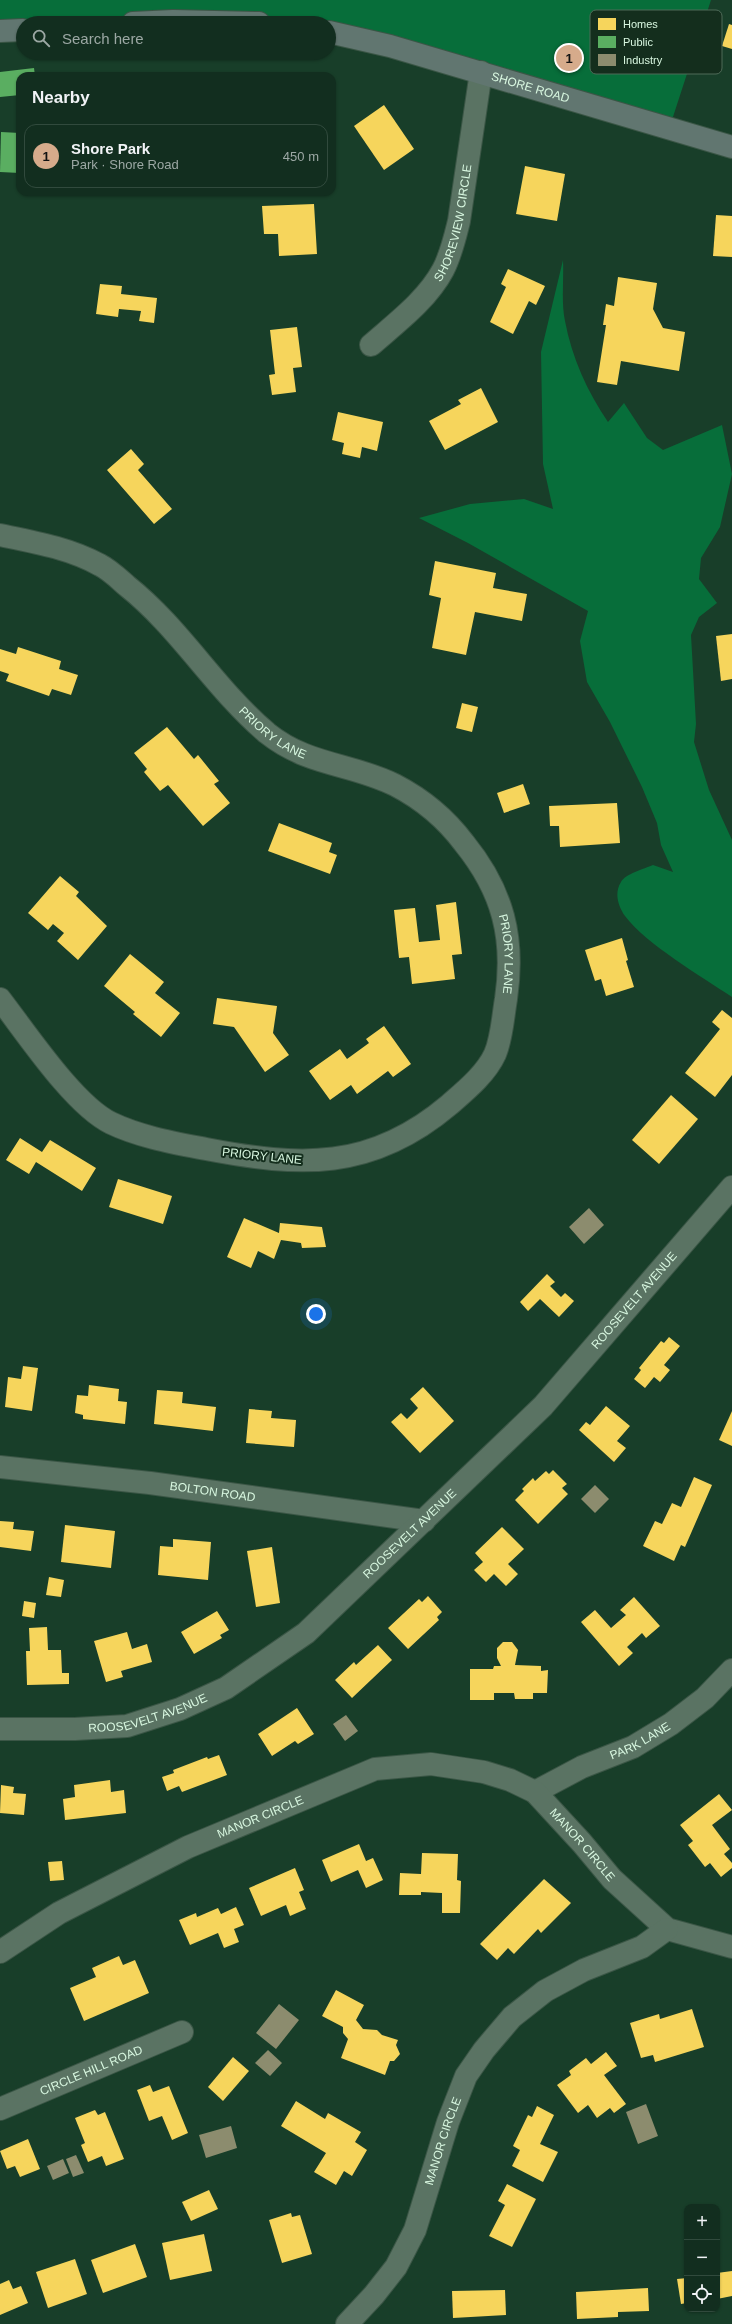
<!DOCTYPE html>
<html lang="en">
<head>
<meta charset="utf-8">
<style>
  :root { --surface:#122e1f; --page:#1f3a2c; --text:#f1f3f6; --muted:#9ca8a4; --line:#314a3d; --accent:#d6ab8b }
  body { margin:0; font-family:Helvetica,sans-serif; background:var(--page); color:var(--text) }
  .controls { position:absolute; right:12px; bottom:12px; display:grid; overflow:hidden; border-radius:8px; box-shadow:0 1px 3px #0004 }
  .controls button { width:36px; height:36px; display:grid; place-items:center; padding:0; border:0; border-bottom:1px solid var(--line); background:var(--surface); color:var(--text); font:20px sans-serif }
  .you { position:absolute; left:316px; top:1314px; width:14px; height:14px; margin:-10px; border:3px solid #fff; border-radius:50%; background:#1a73e8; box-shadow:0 0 0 6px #1a73e833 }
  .badge { display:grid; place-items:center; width:26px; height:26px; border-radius:50%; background:var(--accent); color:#111; font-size:13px; font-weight:700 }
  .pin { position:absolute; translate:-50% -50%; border:2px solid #fff; box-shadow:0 1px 4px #0006 }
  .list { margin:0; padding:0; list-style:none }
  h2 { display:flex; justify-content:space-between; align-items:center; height:52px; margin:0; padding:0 16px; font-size:17px }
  h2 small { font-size:13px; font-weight:400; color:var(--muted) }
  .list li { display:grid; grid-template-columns:26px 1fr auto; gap:12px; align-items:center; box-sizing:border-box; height:64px; margin:0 8px 8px; padding:0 8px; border:1px solid var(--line); border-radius:12px }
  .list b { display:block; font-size:15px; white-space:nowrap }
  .list p { margin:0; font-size:13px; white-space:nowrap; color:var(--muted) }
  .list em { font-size:13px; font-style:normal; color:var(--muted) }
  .icon { flex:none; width:22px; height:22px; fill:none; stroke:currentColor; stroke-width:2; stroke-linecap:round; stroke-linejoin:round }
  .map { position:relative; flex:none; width:732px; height:2324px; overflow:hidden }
  .search { position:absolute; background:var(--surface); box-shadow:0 1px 3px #0004; left:16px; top:16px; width:320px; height:44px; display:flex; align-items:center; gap:10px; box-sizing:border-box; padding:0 14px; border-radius:22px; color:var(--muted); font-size:15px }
  .panel { position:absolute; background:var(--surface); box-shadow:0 1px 3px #0004; left:16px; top:72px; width:320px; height:124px; border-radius:12px }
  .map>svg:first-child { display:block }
  .green { fill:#076e3a }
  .homes { fill:#f6d55c }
  .public { fill:#5aae61 }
  .industry { fill:#8c8c6e }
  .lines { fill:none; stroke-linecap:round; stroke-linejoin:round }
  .minor-casing { stroke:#3b5646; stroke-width:24 }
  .major-casing { stroke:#3b5646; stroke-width:24 }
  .minor { stroke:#5a7363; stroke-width:22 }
  .major { stroke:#617670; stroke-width:22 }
  .labels { text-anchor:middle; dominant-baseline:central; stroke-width:4; stroke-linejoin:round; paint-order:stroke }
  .street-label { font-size:12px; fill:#d8f7e0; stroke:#142e1d }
  .key { fill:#142e1d; stroke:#4f6a58; stroke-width:1 }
  .key-label { font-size:11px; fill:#d8f7e0 }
</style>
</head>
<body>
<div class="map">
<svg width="732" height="2324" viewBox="0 0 732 2324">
  <rect width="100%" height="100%" fill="#183e29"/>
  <g class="green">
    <path d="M0,0H711L671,123L329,23H283L213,16L89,23H23L0,26Z"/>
    <path d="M563,260C564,279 561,302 565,321C572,358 587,391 608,422L624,403L647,438L663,450L722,425L732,474L720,527L701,558L699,579L717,603L699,617L691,635L696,724L694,742L709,790L732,840V997C702,977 646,944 625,916C618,906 614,893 621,882C625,874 644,869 653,865L673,872L661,845L657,823L642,787L610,722L587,682L580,641L588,611L468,543L419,518L470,504L524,499L553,509L543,464L541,352Z"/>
  </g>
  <g class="homes">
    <path d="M729,24L732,25V49L722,46Z"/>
    <path d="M384,105L414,149L384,170L354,126Z"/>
    <path d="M525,166L565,174L557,221L516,214Z"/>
    <path d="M314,204L317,254L279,256L278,234H264L262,206Z"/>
    <path d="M716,215L732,216V257L713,256Z"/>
    <path d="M508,269L545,286L536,305L529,301L513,334L490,322L506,287L501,284Z"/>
    <path d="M618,277L657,283L653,309L663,328L685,332L679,371L621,361L617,385L597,382L606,325H603L606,304L614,306Z"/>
    <path d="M100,284L122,286L121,294L157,298L154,323L139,321L141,311L119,309L118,317L96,314Z"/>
    <path d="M297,327L302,367L293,368L296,392L272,395L269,375L275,374L270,330Z"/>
    <path d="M481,388L498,422L445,450L429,421L461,404L458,400Z"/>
    <path d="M338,412L383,422L377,451L362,447L360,458L342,454L344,443L332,440Z"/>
    <path d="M131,449L144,464L138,470L172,509L154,524L107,470Z"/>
    <path d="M435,561L496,573L493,588L527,594L522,621L475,612L466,655L432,648L441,598L429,595Z"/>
    <path d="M732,634V679L721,681L716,636Z"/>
    <path d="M18,647L61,661L59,669L78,675L71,695L52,689L49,696L6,681L9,674L0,671V649L16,654Z"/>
    <path d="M462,703L478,707L472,732L456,728Z"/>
    <path d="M167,727L194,759L198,755L219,781L214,784L230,803L203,826L168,785L160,791L144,772L147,769L134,753Z"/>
    <path d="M523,784L530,804L504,813L497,793Z"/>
    <path d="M617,803L620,843L560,847L559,826H550L549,806Z"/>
    <path d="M279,823L332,843L329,852L337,855L330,874L268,851Z"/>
    <path d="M60,876L79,892L76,896L107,926L78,960L57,941L64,933L53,924L48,930L28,913Z"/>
    <path d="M456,902L462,954L452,955L455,979L412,984L409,957L399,958L394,910L415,908L419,942L440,940L436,905Z"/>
    <path d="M622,938L628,960L626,961L634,987L606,996L601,979L595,981L585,950Z"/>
    <path d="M130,954L164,982L155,993L180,1013L161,1037L133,1014L135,1012L104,986Z"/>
    <path d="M217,998L277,1006L273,1033L289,1055L265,1072L234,1027L213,1024Z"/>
    <path d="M722,1010L732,1018V1075L715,1097L685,1073L720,1029L712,1022Z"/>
    <path d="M384,1026L411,1064L393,1077L388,1071L357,1094L351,1085L330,1100L309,1071L340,1049L347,1059L369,1043L366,1039Z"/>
    <path d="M671,1095L698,1119L659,1164L632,1140Z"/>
    <path d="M20,1138L42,1152L50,1140L96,1168L82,1191L36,1162L29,1174L6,1160Z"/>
    <path d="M118,1179L172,1196L163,1224L109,1207Z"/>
    <path d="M244,1218L279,1233L280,1223L322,1227L326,1247L302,1248L301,1243L281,1240L274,1259L258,1251L251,1268L227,1257Z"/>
    <path d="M547,1274L555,1282L550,1286L561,1297L565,1293L574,1301L559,1317L540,1299L528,1311L520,1302Z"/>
    <path d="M669,1337L680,1346L664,1365L670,1370L660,1382L654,1377L645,1388L634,1379L641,1370L639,1368L661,1341L664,1343Z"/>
    <path d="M23,1366L38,1368L32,1411L5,1407L8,1377L21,1379Z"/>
    <path d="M89,1385L119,1389L118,1401L127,1402L125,1424L83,1419V1415L75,1413L77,1395L88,1396Z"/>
    <path d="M423,1387L454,1421L420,1453L391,1422L401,1413L407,1419L418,1408L410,1399Z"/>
    <path d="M157,1390L183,1392L182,1403L216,1407L213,1431L154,1424Z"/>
    <path d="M606,1406L630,1426L617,1441L626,1448L614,1462L579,1430L586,1422L590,1425Z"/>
    <path d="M249,1409L272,1411L271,1418L296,1420L294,1447L246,1443Z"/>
    <path d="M732,1411V1446L719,1440Z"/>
    <path d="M553,1470L567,1484L562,1488L568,1494L538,1524L515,1500L524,1491L522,1489L533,1478L535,1481L546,1471L549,1474Z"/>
    <path d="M694,1477L712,1485L685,1547L681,1545L674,1561L643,1546L655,1521L662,1524L672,1503L681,1507Z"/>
    <path d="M0,1521L14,1522L13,1529L34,1531L31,1551L0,1547Z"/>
    <path d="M65,1525L115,1531L111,1568L61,1562Z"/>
    <path d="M502,1527L524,1549L508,1564L518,1574L506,1586L494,1574L486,1582L474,1570L483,1562L475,1553Z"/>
    <path d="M173,1539L211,1542L208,1580L158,1575L160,1546L173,1547Z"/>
    <path d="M272,1547L280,1603L256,1607L247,1551Z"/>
    <path d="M49,1577L64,1580L61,1597L46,1595Z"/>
    <path d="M428,1596L442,1612L437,1617L439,1620L408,1649L388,1628L419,1599L422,1602Z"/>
    <path d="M634,1597L660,1626L646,1638L642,1633L627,1647L633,1653L619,1666L581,1622L595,1610L611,1628L626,1615L620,1610Z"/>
    <path d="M24,1601L36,1603L34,1618L22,1616Z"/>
    <path d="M217,1611L229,1630L220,1635L222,1638L194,1654L181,1632Z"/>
    <path d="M47,1627L48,1650H61L62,1673H69V1684L27,1685L26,1651H30L29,1628Z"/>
    <path d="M127,1632L132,1649L147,1644L152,1662L121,1671L123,1677L106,1682L94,1641Z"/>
    <path d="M503,1642H512L518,1650L515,1665L541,1666V1671L548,1670L547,1693H533V1699H515L514,1693H494V1700H470V1669H493L494,1666H501L497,1658V1648Z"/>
    <path d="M378,1645L392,1660L352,1698L335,1680L354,1662L356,1665Z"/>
    <path d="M297,1708L314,1734L298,1744L295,1741L272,1756L258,1734Z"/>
    <path d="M219,1755L227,1775L182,1792L179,1786L167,1791L162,1777L174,1773L173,1770L207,1757L208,1759Z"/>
    <path d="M110,1780L111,1792L124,1790L126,1813L65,1820L63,1799L75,1797L74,1785Z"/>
    <path d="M1,1785L14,1787L13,1793L26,1794L24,1815L0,1813Z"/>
    <path d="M719,1794L732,1810L712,1825L730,1849L724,1854L732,1863V1868L721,1877L710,1863L705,1867L688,1845L693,1841L680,1825Z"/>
    <path d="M359,1844L366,1861L373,1858L383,1880L366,1888L358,1870L331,1882L322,1860Z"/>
    <path d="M422,1853L458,1854L457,1880L461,1881L460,1913H442V1893L421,1892V1895H399L400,1873L421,1874Z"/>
    <path d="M62,1861L64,1880L50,1881L48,1862Z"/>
    <path d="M295,1868L304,1890L299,1892L306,1909L290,1916L286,1905L261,1916L249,1888Z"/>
    <path d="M544,1879L571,1903L541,1933L538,1929L514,1954L508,1948L497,1960L480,1944Z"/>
    <path d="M236,1907L244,1925L234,1929L239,1942L224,1948L218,1933L190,1945L179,1920L196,1913L197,1917L218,1908L221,1914Z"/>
    <path d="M119,1956L123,1965L135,1960L149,1993L84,2021L70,1988L96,1977L92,1968Z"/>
    <path d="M336,1990L364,2005L356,2020L363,2029L377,2030L382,2035L398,2040L396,2045L400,2054L394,2061H390L385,2075L341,2058L348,2039L343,2033V2027L322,2016Z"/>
    <path d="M692,2009L704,2047L655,2062L653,2055L641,2058L630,2023L659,2014L660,2019Z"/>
    <path d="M606,2052L617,2066L604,2075L626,2104L614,2113L610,2108L597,2118L588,2105L578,2113L557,2085L571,2075L569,2071L586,2058L591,2064Z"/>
    <path d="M233,2057L249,2071L223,2101L208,2087Z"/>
    <path d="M150,2085L153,2092L169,2086L188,2133L172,2140L162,2116L149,2121L137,2090Z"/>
    <path d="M296,2101L325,2119L328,2113L361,2132L355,2142L367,2150L352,2176L344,2171L336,2185L314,2172L326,2153L281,2126Z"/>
    <path d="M537,2106L554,2115L540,2144L558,2152L543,2182L512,2166L520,2150L513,2146L528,2115L532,2117Z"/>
    <path d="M95,2110L98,2115L105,2112L124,2159L106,2166L102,2156L88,2162L81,2145L85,2143L75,2118Z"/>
    <path d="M28,2139L40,2169L20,2177L15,2166L7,2169L0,2151Z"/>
    <path d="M507,2184L536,2199L512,2247L489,2236L505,2205L498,2201Z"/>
    <path d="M209,2190L218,2209L191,2221L182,2202Z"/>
    <path d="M291,2213L292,2217L300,2215L312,2254L282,2263L269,2220Z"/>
    <path d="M204,2234L212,2271L170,2280L162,2243Z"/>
    <path d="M135,2244L147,2277L103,2293L91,2260Z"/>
    <path d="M75,2259L87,2294L48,2308L36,2272Z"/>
    <path d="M732,2271V2296L717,2299V2273Z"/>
    <path d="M687,2278V2303L681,2304L677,2279Z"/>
    <path d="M9,2280L13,2289L21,2286L28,2303L0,2315V2284Z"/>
    <path d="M648,2288L649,2311L618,2312V2317L577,2319L576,2292Z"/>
    <path d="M505,2290L506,2315L453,2318L452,2291Z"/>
  </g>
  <g class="public">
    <path d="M34,68L35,76H20V95L0,97V72Z"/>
    <path d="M1,132L20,133V173L0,172Z"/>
  </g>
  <g class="industry">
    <path d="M589,1208L604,1225L584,1244L569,1227Z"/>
    <path d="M595,1485L609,1499L595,1513L581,1499Z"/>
    <path d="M346,1715L358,1731L345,1741L333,1724Z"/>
    <path d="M279,2004L299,2020L276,2049L256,2033Z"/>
    <path d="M268,2050L282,2063L270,2076L255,2063Z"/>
    <path d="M646,2104L658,2136L638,2144L626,2112Z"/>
    <path d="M231,2126L237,2148L206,2158L199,2135Z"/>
    <path d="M76,2155L84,2173L73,2177L66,2159Z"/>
    <path d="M63,2159L69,2173L53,2180L47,2166Z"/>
  </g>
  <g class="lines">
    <g class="minor-casing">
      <g id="minor">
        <path id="s1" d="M371,345C396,323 427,300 443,270C451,255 455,237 459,221L481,72"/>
        <path id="s2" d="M0,535C34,542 69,548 100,565C110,570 119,579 127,586C180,628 215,689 267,733C308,766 351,763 395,785C422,799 446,819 464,843C503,891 515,938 506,999C503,1016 502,1038 495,1054C486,1074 465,1091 449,1105C371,1171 300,1167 206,1149C175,1143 140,1137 111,1123C74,1105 27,1034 0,999"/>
        <path id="s3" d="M0,1467L150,1483L424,1521"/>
        <path id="s4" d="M0,1729H75L127,1726L180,1709L226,1688L306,1633L543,1406L732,1187"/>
        <path id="s5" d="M535,1792L582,1767L633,1747L671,1724L705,1698L732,1670"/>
        <path id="s6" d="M0,1952L59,1913L188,1847L375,1769L431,1764L484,1772L510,1780L535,1792L582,1843L612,1879L667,1929L732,1947"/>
        <path id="s7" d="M0,2109L182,2032"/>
        <path id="s8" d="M347,2324L374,2295L396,2267L415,2230L448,2122L466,2076L484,2050L512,2017L545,1991L584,1970L642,1947L667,1929"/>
      </g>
    </g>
    <g class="major-casing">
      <g id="major">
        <path d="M133,23L173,21L259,23"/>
        <path d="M0,31L23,30"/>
        <path id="s9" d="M329,32L390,46L732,147"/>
      </g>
    </g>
    <use href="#minor" class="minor"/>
    <use href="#major" class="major"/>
  </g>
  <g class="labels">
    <g class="street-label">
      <text stroke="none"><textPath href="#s9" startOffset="209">SHORE ROAD</textPath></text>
      <text stroke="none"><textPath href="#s1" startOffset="153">SHOREVIEW CIRCLE</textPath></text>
      <text stroke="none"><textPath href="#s2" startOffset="347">PRIORY LANE</textPath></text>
      <text stroke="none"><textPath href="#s2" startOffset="694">PRIORY LANE</textPath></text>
      <text transform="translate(262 1156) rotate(6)">PRIORY LANE</text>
      <text stroke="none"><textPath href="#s4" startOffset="798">ROOSEVELT AVENUE</textPath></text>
      <text stroke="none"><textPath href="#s3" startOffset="214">BOLTON ROAD</textPath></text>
      <text stroke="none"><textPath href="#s4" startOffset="474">ROOSEVELT AVENUE</textPath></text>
      <text stroke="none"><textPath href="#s4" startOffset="150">ROOSEVELT AVENUE</textPath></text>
      <text stroke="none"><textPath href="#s5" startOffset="117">PARK LANE</textPath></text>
      <text stroke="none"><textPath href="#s6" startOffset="294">MANOR CIRCLE</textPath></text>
      <text stroke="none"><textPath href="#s6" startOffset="654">MANOR CIRCLE</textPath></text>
      <text stroke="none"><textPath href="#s7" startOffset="99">CIRCLE HILL ROAD</textPath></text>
      <text stroke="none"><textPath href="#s8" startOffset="210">MANOR CIRCLE</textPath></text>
    </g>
  </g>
  <rect x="590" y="10" width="132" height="64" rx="6" class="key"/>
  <rect x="598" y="18" width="18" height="12" fill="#f6d55c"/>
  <rect x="598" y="36" width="18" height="12" fill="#5aae61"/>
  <rect x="598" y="54" width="18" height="12" fill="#8c8c6e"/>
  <g class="key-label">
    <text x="623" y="28">Homes</text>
    <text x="623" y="46">Public</text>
    <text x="623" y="64">Industry</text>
  </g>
</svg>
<div class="controls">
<button>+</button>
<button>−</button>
<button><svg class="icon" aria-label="locate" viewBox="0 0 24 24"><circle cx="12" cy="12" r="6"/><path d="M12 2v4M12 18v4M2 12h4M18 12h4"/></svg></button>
</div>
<div class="you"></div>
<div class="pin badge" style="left:569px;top:58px">1</div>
<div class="search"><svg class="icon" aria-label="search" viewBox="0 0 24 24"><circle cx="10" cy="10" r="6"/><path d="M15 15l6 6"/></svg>Search here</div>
<section class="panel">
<h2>Nearby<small></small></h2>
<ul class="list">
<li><span class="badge">1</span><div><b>Shore Park</b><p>Park · Shore Road</p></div><em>450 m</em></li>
</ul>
</section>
</div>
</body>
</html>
